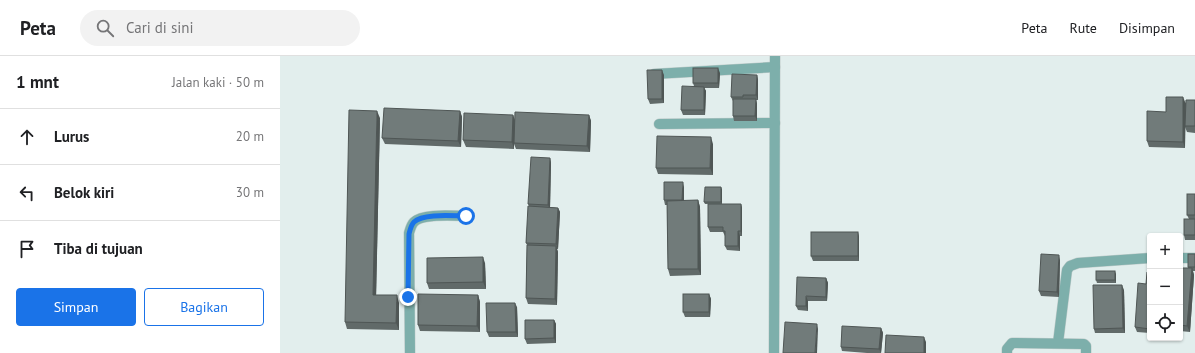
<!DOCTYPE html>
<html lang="id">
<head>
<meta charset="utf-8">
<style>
  :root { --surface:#fff; --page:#f2f2f2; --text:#202124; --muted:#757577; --line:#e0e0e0; --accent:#1a73e8 }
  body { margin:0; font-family:"PT Sans",sans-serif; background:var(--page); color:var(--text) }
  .controls { position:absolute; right:12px; bottom:12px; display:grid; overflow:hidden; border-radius:4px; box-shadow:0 1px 3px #0004 }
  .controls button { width:36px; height:36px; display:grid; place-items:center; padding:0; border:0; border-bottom:1px solid var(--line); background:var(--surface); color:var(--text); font:20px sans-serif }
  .stop { position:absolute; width:12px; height:12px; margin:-9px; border:3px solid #1a73e8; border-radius:50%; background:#fff }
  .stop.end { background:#1a73e8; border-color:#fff; box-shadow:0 1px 4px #0008 }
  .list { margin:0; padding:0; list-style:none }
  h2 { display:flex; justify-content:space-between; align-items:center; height:52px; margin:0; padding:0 16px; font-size:17px }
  h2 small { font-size:13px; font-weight:400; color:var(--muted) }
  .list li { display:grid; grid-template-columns:26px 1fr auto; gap:12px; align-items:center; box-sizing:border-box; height:56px; padding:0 16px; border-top:1px solid var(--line) }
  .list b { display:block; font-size:15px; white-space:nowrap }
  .list em { font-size:13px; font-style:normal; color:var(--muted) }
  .actions { display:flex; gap:8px; padding:12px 16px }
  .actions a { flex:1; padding:9px 0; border:1px solid var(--accent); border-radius:4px; text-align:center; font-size:14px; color:var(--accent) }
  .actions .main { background:var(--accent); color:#fff }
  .icon { flex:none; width:22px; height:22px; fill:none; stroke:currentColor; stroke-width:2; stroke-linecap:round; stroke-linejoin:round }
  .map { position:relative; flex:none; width:915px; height:297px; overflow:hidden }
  header { display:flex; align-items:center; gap:24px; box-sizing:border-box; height:56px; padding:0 20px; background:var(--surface); border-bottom:1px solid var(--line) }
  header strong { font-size:19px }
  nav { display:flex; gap:22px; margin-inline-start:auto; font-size:14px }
  .search { width:280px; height:36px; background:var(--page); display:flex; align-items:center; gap:10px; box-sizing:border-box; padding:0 14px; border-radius:22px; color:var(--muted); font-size:15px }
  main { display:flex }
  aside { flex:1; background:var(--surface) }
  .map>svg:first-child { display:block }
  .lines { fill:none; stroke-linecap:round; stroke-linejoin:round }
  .minor-casing { stroke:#c1cccb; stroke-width:11 }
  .minor { stroke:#7dafab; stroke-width:10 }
  .wall { fill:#616a69 }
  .shaded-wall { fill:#4f5655 }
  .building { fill:#717b7a; stroke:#4f5655 }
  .route { stroke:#1a73e8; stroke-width:5 }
</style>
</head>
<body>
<header>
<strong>Peta</strong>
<div class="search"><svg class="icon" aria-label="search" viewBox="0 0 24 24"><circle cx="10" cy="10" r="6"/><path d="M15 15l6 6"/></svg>Cari di sini</div>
<nav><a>Peta</a><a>Rute</a><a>Disimpan</a></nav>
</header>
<main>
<aside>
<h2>1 mnt<small>Jalan kaki · 50 m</small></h2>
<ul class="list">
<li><svg class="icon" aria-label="ahead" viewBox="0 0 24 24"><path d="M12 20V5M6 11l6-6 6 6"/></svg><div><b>Lurus</b></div><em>20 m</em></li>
<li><svg class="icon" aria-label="left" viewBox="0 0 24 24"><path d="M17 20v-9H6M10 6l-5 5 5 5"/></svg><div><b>Belok kiri</b></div><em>30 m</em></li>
<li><svg class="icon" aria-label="arrive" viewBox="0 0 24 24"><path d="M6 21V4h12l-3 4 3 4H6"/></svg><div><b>Tiba di tujuan</b></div></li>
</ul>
<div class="actions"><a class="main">Simpan</a><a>Bagikan</a></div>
</aside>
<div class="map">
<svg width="915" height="297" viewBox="0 0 915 297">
  <rect width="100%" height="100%" fill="#e2eeed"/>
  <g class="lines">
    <g class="minor-casing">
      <g id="minor">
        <path d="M374,18L495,11"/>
        <path d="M379,68L495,67"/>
        <path d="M900,202H915"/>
        <path d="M778,287L787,214L790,210L798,207L870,202"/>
        <path d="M130,297L129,177C130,174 131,169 134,166C143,157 174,160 186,160"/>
        <path d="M494,297L495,0"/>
        <path d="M727,297V293L732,287L804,288L806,290V297"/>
      </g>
    </g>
    <use href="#minor" class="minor"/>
  </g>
  <g class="wall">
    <path d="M440,17L439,32H424L426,35L425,59H403L401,54L414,30L413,27Z"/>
    <path d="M384,19V47L370,48L368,43Z"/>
    <path d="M477,19L478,24V44H476L477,48V65H454L453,60V45L451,41Z"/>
    <path d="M915,44V77L907,76L905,71V92L869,91L867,85L886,56L905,47Z"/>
    <path d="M180,55L182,61L181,91L105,88L102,82Z"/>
    <path d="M233,59L235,64L309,59L311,65L310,96L236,93L234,88V93L186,91L183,84Z"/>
    <path d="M100,62L96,239L119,247V274L67,273L65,266Z"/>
    <path d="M433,88V119L378,118L376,112Z"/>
    <path d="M270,102L271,107L270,151L278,152L280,156L278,193H277L278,196L277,249L248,248L246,242L247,189L246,187L249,150L248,148Z"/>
    <path d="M404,131V145L418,144L420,151L421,219L390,220L388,213L387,149H385L384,144Z"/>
    <path d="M441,131L442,134V148H461L462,152V180H460V195L447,194L445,190V180L443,176H430L428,171V148H425L424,146Z"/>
    <path d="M915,138V184H905L904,179L909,163L907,159Z"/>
    <path d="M578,176L579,181V205H533L531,200Z"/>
    <path d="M915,198V215H913L914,219L910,276L900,275V212H908V211Z"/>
    <path d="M780,204L779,241L761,240L759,235Z"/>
    <path d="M205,207L206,233H149L147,227Z"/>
    <path d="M870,216V277L857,276L855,271L866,228Z"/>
    <path d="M836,218V227H817L816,224Z"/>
    <path d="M546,222L548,227L547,245H528V255L518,254L516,250Z"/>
    <path d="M844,234L845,277H815L814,273Z"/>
    <path d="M429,238L431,243L430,261H405L403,256Z"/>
    <path d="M198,239L200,246V276L140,275L138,269Z"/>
    <path d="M237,251L238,281H209L207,276Z"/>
    <path d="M274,264L276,268V287L247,288L245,283Z"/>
    <path d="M601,272L603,277L601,297H587L562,295L561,291Z"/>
  </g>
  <g class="shaded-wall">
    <path d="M438,12L440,17L439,32L438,27Z"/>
    <path d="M382,14L384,19V47L382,43Z"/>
    <path d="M477,19L478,24V44L476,39Z"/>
    <path d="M424,31L426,35L425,59L424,54Z"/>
    <path d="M903,41L906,48L905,92L903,86Z"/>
    <path d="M476,43L477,48V65L475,60Z"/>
    <path d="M97,55L100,62L96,246L93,239Z"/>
    <path d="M180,55L182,61L181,91L178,85Z"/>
    <path d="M233,59L235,65L234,87V93L232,86Z"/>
    <path d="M309,59L311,65L310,96L307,90Z"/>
    <path d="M431,81L433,88V119L430,112Z"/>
    <path d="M270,102L271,107L270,154L268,149Z"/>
    <path d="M403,126L404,131V149L402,144Z"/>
    <path d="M441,131L442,134V148L441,146Z"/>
    <path d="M418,144L420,151L421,219L418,213Z"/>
    <path d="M461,148L462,152V180L461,175Z"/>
    <path d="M278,152L280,156L278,193L276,188Z"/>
    <path d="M458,175L460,180V195L458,190Z"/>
    <path d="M578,176L579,181V205L578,200Z"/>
    <path d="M276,190L278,196L277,249L275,243Z"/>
    <path d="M779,199L780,204L779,241L777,236Z"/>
    <path d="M203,201L205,207L206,233L203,226Z"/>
    <path d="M912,212L914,219L910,276L907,270Z"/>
    <path d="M835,215L836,218V227L835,224Z"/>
    <path d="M546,222L548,227L547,245L546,241Z"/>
    <path d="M842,229L844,234L845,277L843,272Z"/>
    <path d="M429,238L431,243L430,261L429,256Z"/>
    <path d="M117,239L119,247V274L116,267Z"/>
    <path d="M198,239L200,246V276L197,270Z"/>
    <path d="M526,240L528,245V255L526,250Z"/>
    <path d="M235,247L237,251L238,281L236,276Z"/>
    <path d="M274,264L276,268V287L274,282Z"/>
    <path d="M537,268L538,273L537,297H535Z"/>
    <path d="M601,272L603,277L601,297L599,293Z"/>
    <path d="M644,281L646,286V297H644Z"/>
  </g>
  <g class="building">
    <rect x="413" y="12" width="25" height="15"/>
    <path d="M367,14H382V43H368Z"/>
    <path d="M452,18L477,19L476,39H463V41H451Z"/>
    <path d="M402,30L424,31V54H401Z"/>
    <path d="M886,41H903V86L867,85V55L886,56Z"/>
    <path d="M453,43H476L475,60H453Z"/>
    <path d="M906,44H915V70H905Z"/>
    <path d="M104,52L180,55L178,85L102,82Z"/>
    <path d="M69,54L97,55L93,239H117L116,267L65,266Z"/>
    <path d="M235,56L309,59L307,90L234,87Z"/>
    <path d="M184,57L233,59L232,86L183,84Z"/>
    <path d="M377,80L431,81L430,112H376Z"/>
    <path d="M251,101L270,102L268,149L248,148Z"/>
    <path d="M384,126H403L402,144H384Z"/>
    <path d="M425,131H441V146H424Z"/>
    <rect x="907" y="138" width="8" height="21"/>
    <path d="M418,144V213H388L387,145Z"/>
    <path d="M428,148H461V175H458V190H445V175H443V171H428Z"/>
    <path d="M248,150L278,152L276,188L246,187Z"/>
    <rect x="904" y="163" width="11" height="16"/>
    <rect x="531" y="176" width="47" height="24"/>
    <path d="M247,189L276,190L275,243L246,242Z"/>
    <path d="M761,198L779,199L777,236L759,235Z"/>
    <rect x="908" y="198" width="7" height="13"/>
    <path d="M203,201V226L147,227V202Z"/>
    <path d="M900,212H912L907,270L900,269Z"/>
    <rect x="816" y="215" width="19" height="9"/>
    <path d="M867,216H870V273L855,271L858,227L866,228Z"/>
    <path d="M517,221L546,222V241L526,240V250H516Z"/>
    <path d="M813,229H842L843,272L814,273Z"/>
    <path d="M138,238L198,239L197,270L138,269Z"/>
    <rect x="403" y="238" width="26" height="18"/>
    <path d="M206,247H235L236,276H207Z"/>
    <path d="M245,264H274V282L245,283Z"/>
    <path d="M505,266L537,268L535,297H503Z"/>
    <path d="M562,270L601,272L599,293L561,291Z"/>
    <path d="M606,279L644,281V297H605Z"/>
  </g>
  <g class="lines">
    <path class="route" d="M128,241L129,178C130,174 131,169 134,166C143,157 174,160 186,160"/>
  </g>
</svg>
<div class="controls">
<button>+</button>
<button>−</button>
<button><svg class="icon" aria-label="locate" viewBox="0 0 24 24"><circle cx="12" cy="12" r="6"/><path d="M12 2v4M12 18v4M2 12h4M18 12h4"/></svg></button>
</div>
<div class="stop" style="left:186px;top:160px"></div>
<div class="stop end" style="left:128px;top:241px"></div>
</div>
</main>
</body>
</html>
